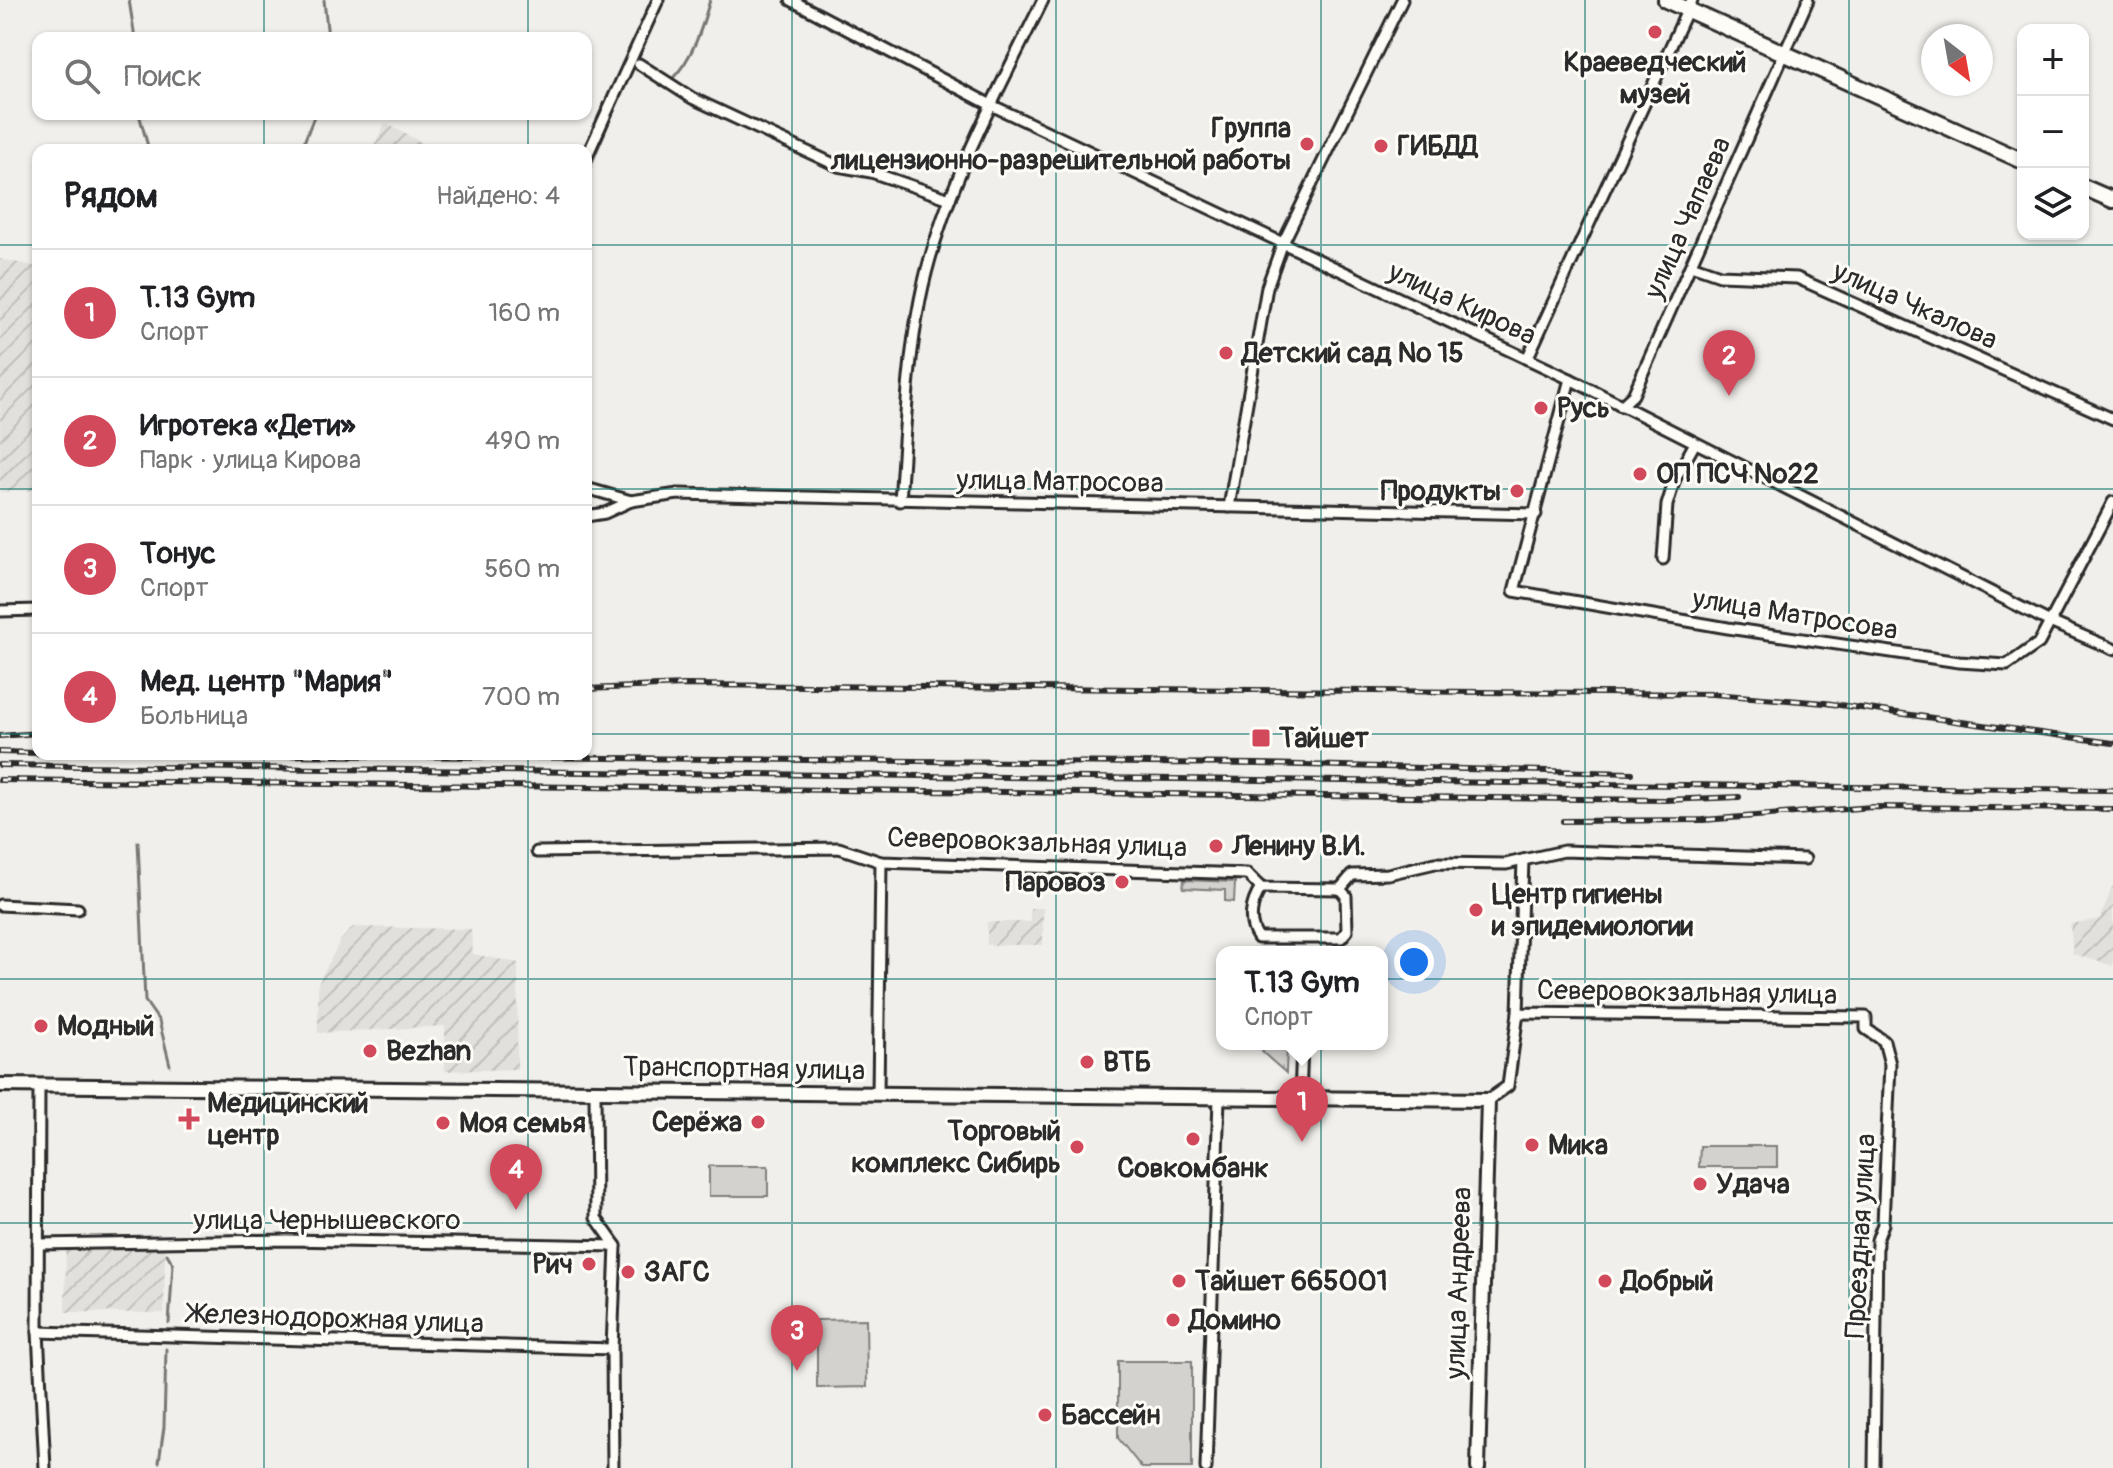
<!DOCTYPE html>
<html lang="ru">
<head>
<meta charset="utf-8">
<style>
  :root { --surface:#fff; --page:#f6f6f6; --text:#202124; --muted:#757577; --line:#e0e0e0; --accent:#d1495b }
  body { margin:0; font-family:Pangolin,sans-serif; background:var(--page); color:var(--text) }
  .controls { position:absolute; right:24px; top:24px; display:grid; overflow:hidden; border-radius:16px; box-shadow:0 2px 6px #0004 }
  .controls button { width:72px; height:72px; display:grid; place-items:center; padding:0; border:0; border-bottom:2px solid var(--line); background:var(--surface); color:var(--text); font:40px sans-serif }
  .compass { position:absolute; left:1921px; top:24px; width:72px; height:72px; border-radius:50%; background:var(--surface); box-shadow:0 2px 6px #0004; rotate:149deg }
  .you { position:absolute; left:1414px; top:962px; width:28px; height:28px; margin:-20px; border:6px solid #fff; border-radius:50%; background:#1a73e8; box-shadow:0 0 0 12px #1a73e833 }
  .badge { display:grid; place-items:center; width:52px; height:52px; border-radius:50%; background:var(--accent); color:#fff; font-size:26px; font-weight:700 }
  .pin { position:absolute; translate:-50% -66px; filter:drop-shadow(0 2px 4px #0008) }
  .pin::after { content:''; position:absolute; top:42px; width:28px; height:24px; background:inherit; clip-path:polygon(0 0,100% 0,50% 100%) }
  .popup { position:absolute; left:1216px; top:946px; width:172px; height:104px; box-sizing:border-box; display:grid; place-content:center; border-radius:16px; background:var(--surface); filter:drop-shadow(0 2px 6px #0005); font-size:26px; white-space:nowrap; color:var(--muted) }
  .popup b { font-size:30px; color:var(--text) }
  .popup::after { content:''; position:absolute; left:50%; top:100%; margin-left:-16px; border:16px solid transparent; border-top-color:var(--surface) }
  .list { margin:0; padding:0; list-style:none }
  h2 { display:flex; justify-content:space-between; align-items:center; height:104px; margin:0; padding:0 32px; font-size:34px }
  h2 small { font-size:26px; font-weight:400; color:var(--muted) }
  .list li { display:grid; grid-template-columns:52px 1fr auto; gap:24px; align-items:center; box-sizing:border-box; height:128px; padding:0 32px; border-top:2px solid var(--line) }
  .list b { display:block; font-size:30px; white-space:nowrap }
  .list p { margin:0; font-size:26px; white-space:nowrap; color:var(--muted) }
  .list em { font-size:26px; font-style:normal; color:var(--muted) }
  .icon { flex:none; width:44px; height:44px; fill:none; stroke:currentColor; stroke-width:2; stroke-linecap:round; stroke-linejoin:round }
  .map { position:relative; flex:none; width:2113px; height:1468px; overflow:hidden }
  .search { position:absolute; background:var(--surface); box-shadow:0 2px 6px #0004; left:32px; top:32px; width:560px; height:88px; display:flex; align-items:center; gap:20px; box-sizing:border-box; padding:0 28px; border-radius:16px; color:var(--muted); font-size:30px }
  .panel { position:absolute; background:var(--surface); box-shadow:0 2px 6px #0004; left:32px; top:144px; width:560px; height:616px; border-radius:16px }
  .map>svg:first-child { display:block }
  .industrial { fill:url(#industrial-furrows) }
  .grass { fill:url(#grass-tufts); stroke:#7f7e7d; stroke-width:2 }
  .green { fill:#d3d2cf; stroke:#7f7e7d; stroke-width:2 }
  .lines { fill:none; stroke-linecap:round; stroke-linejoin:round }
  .stream { stroke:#777775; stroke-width:3 }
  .minor-casing { stroke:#2b2b2b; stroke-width:15 }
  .tertiary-casing { stroke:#2b2b2b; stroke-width:18 }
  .secondary-casing { stroke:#2b2b2b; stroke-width:20 }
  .minor { stroke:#fdfcf7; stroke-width:9 }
  .tertiary { stroke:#fdfcf7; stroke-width:12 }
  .secondary { stroke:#fdfcf7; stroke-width:14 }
  .rail-casing { stroke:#2b2b2b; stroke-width:6 }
  .rail { stroke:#fdfcf7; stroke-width:3; stroke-dasharray:9; stroke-linecap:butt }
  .grid { fill:none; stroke:#0f766e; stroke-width:2; stroke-opacity:0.55 }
  .poi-dot { fill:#d1495b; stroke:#fdfcf7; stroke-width:3 }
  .labels { text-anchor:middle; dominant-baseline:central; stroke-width:6; stroke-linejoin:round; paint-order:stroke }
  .poi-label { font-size:28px; font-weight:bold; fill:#2b2b2b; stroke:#fdfcf7; text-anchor:start }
  .street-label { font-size:28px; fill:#2b2b2b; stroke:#fdfcf7 }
</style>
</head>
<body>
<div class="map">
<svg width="2113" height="1468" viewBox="0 0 2113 1468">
  <defs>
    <pattern id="industrial-furrows" width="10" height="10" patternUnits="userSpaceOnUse" patternTransform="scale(2)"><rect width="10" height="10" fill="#e1e0dc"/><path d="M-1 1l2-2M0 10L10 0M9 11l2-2" fill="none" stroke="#c1c0bd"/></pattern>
    <pattern id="grass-tufts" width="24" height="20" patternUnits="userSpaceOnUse" patternTransform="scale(2)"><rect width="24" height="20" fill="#d3d2cf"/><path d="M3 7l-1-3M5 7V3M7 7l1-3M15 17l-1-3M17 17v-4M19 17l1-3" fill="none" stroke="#b5b4b2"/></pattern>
  </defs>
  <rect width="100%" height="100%" fill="#f0efeb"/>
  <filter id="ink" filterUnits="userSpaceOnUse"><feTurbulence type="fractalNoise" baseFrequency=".0125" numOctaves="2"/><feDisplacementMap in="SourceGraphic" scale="16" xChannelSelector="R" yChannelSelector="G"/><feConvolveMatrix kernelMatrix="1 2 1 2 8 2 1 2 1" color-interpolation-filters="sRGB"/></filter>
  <g filter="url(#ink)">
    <g class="industrial">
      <path d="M385,123L436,150H372Z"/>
      <path d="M0,259L38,267V490L0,492Z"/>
      <path d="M2113,885V966L2073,954L2070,924L2100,919Z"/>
      <path d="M1030,908H1043V945H987V922H1030Z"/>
      <path d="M353,927L471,929L473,954L518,963L517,1069L445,1071V1026L318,1033V984L340,941Z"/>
      <path d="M66,1248L165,1250L164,1313L65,1312Z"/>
    </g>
    <g class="grass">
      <path d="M1184,880L1235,882L1234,902L1225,901V890L1183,888Z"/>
      <path d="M1268,1045L1287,1046L1286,1073L1262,1052Z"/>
    </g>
    <g class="green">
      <path d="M1700,1146H1777V1167H1699Z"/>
      <rect x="709" y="1166" width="59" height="30"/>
      <path d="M866,1319L867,1387L817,1388V1320Z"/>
      <path d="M1118,1361H1192V1468H1142L1118,1438Z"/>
    </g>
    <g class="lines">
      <g class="stream">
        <path d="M129,0L135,38"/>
        <path d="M324,0L328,38"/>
        <path d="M665,76L672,79C693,58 702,28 710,0"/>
        <path d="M139,114L149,150"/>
        <path d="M301,150L315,114"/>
        <path d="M586,177L625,84"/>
        <path d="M138,842L145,1001L159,1021L170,1065"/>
        <path d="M167,1254L173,1264L169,1323"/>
        <path d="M159,1462L164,1427L166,1349"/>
      </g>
      <g class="minor-casing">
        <g id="minor">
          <path d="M791,0L991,105L1570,379L2050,622L2113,649"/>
          <path d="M639,64L692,98L838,166L871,172L950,199"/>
          <path d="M586,158L658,0"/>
          <path d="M1691,265L1720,275L1797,278L2113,419"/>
          <path d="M1527,359L1692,0"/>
          <path d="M1570,379L1514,591L1728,628L1959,662L2007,665L2039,643L2113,502"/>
          <path d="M1621,406L1633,395L1808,0"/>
          <path d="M586,488L631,501"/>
          <path d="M900,501C905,434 907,366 920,300C941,194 996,96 1043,0"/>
          <path d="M1229,507L1267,287L1282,245L1402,0"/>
          <path d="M586,516L605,513L631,501L678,494L1536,514"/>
          <path d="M1663,559L1667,505L1675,479L1695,443"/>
          <path d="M0,611L38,610"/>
          <path d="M537,852L839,848L881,862L1247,874L1261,888L1340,889L1352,875L1388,874L1435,863L1506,864L1523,860L1518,1013L1866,1017V1029L1884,1041L1890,1064L1883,1224L1877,1240L1874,1468"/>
          <path d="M1523,860L1564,851L1805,859"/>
          <path d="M1261,888C1251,903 1247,922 1258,938H1341L1347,931L1346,896L1340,889"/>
          <path d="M0,905L78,909"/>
          <path d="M39,1085L38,1332L45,1468"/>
          <path d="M878,1094L881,862"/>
          <path d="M1300,1099L1302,1044"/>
          <path d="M1488,1100L1508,1086L1518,1013"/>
          <path d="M38,1244L287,1240L616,1246"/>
          <path d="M38,1332L612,1349L616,1246L596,1218L595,1091"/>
          <path d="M612,1349L613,1468"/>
          <path d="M1206,1468L1219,1099"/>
        </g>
      </g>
      <g class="tertiary-casing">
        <path id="tertiary" d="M0,1085L1488,1100L1478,1468"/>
      </g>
      <g class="secondary-casing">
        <g id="secondary">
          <path d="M1666,0L2023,161"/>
          <path d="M2083,187L2113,200"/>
        </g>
      </g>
      <use href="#minor" class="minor"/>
      <use href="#tertiary" class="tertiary"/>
      <use href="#secondary" class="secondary"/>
      <g class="rail-casing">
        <g id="rail">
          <path d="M586,689L684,685L1713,694L1825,703L2113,743"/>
          <path d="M0,736L38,733"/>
          <path d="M0,752L38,753"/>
          <path d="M161,754L1260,764L1632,773"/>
          <path d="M0,765L2113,790"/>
          <path d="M0,780L1665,800L1739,797"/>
          <path d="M1563,821L1703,820L1872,807L2113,809"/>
        </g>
      </g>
      <use href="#rail" class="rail"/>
    </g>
  </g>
  <path class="grid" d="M264,0V38M528,0V38M792,0V1468M1056,0V1468M1321,0V1468M1585,0V1468M1849,0V1468M264,114V150M528,114V150M0,245H38M586,245H2113M0,489H38M586,489H2113M0,734H38M586,734H2113M264,754V1468M528,754V1468M0,979H2113M0,1223H2113"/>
  <g class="poi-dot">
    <circle cx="1655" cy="32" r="8"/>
    <circle cx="1307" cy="144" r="8"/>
    <circle cx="1381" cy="146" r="8"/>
    <circle cx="1226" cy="353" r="8"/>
    <circle cx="1541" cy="408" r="8"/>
    <circle cx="1640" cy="474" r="8"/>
    <circle cx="1517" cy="491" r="8"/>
    <rect x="1251" y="728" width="20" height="20" rx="4"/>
    <circle cx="1216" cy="846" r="8"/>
    <circle cx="1122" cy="882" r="8"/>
    <circle cx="1476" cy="910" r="8"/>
    <circle cx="41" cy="1026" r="8"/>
    <circle cx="370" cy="1051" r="8"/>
    <circle cx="1087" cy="1062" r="8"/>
    <path d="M185 1107h8v8h8v8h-8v8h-8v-8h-8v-8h8z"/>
    <circle cx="758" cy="1122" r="8"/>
    <circle cx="443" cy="1123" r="8"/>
    <circle cx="1193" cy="1139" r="8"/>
    <circle cx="1532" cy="1145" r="8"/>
    <circle cx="1077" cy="1147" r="8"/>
    <circle cx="1700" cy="1184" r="8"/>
    <circle cx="589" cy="1264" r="8"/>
    <circle cx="628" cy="1272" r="8"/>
    <circle cx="1179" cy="1281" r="8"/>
    <circle cx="1605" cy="1281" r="8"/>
    <circle cx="1173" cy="1320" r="8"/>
    <circle cx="1045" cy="1415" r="8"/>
  </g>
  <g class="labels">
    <g class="poi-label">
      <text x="1655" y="62" text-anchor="middle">Краеведческий<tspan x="1655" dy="32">музей</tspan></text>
      <text x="1291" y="128" text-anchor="end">Группа<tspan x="1291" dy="32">лицензионно-разрешительной работы</tspan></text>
      <text x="1397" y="146">ГИБДД</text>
      <text x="1242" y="353">Детский сад № 15</text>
      <text x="1557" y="408">Русь</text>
      <text x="1656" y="474">ОП ПСЧ №22</text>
      <text x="1501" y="491" text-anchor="end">Продукты</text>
      <text x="1279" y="738">Тайшет</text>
      <text x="1232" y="846">Ленину В.И.</text>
      <text x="1106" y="882" text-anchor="end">Паровоз</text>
      <text x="1492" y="894">Центр гигиены<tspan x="1492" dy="32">и эпидемиологии</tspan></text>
      <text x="57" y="1026">Модный</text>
      <text x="386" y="1051">Bezhan</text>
      <text x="1103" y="1062">ВТБ</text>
      <text x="207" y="1103">Медицинский<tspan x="207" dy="32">центр</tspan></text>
      <text x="742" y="1122" text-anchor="end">Серёжа</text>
      <text x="459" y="1123">Моя семья</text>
      <text x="1061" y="1131" text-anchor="end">Торговый<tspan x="1061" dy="32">комплекс Сибирь</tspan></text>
      <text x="1548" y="1145">Мика</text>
      <text x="1193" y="1168" text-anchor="middle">Совкомбанк</text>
      <text x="1716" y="1184">Удача</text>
      <text x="573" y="1264" text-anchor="end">Рич</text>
      <text x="644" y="1272">ЗАГС</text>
      <text x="1195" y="1281">Тайшет 665001</text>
      <text x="1621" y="1281">Добрый</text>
      <text x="1189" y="1320">Домино</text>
      <text x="1061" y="1415">Бассейн</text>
    </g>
    <g class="street-label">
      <text transform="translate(1688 218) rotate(-66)">улица Чапаева</text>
      <text transform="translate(1462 304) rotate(25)">улица Кирова</text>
      <text transform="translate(1915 306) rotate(24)">улица Чкалова</text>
      <text transform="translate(1060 482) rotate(1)">улица Матросова</text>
      <text transform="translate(1795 615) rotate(9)">улица Матросова</text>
      <text transform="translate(1037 843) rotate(2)">Северовокзальная улица</text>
      <text transform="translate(1687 993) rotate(1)">Северовокзальная улица</text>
      <text transform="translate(744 1069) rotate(1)">Транспортная улица</text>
      <text x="327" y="1220">улица Чернышевского</text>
      <text transform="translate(1861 1236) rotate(-87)">Проездная улица</text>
      <text transform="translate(1459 1283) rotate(-88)">улица Андреева</text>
      <text transform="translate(336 1319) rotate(2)">Железнодорожная улица</text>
    </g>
  </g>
</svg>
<div class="controls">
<button>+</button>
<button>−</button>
<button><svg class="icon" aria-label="layers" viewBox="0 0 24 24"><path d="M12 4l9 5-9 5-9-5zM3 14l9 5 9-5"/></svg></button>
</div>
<svg class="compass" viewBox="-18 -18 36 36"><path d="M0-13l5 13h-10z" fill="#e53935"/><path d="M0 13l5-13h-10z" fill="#757577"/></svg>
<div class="you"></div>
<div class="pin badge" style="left:1302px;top:1142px">1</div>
<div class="popup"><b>T.13 Gym</b>Спорт</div>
<div class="pin badge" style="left:1729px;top:396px">2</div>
<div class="pin badge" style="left:797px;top:1371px">3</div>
<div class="pin badge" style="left:516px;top:1210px">4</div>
<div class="search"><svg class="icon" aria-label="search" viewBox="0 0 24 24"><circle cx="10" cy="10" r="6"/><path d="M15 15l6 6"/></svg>Поиск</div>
<section class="panel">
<h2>Рядом<small>Найдено: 4</small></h2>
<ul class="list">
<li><span class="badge">1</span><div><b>T.13 Gym</b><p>Спорт</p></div><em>160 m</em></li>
<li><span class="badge">2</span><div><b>Игротека «Дети»</b><p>Парк · улица Кирова</p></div><em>490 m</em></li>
<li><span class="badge">3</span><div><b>Тонус</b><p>Спорт</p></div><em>560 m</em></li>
<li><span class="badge">4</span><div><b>Мед. центр &quot;Мария&quot;</b><p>Больница</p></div><em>700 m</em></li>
</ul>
</section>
</div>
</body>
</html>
